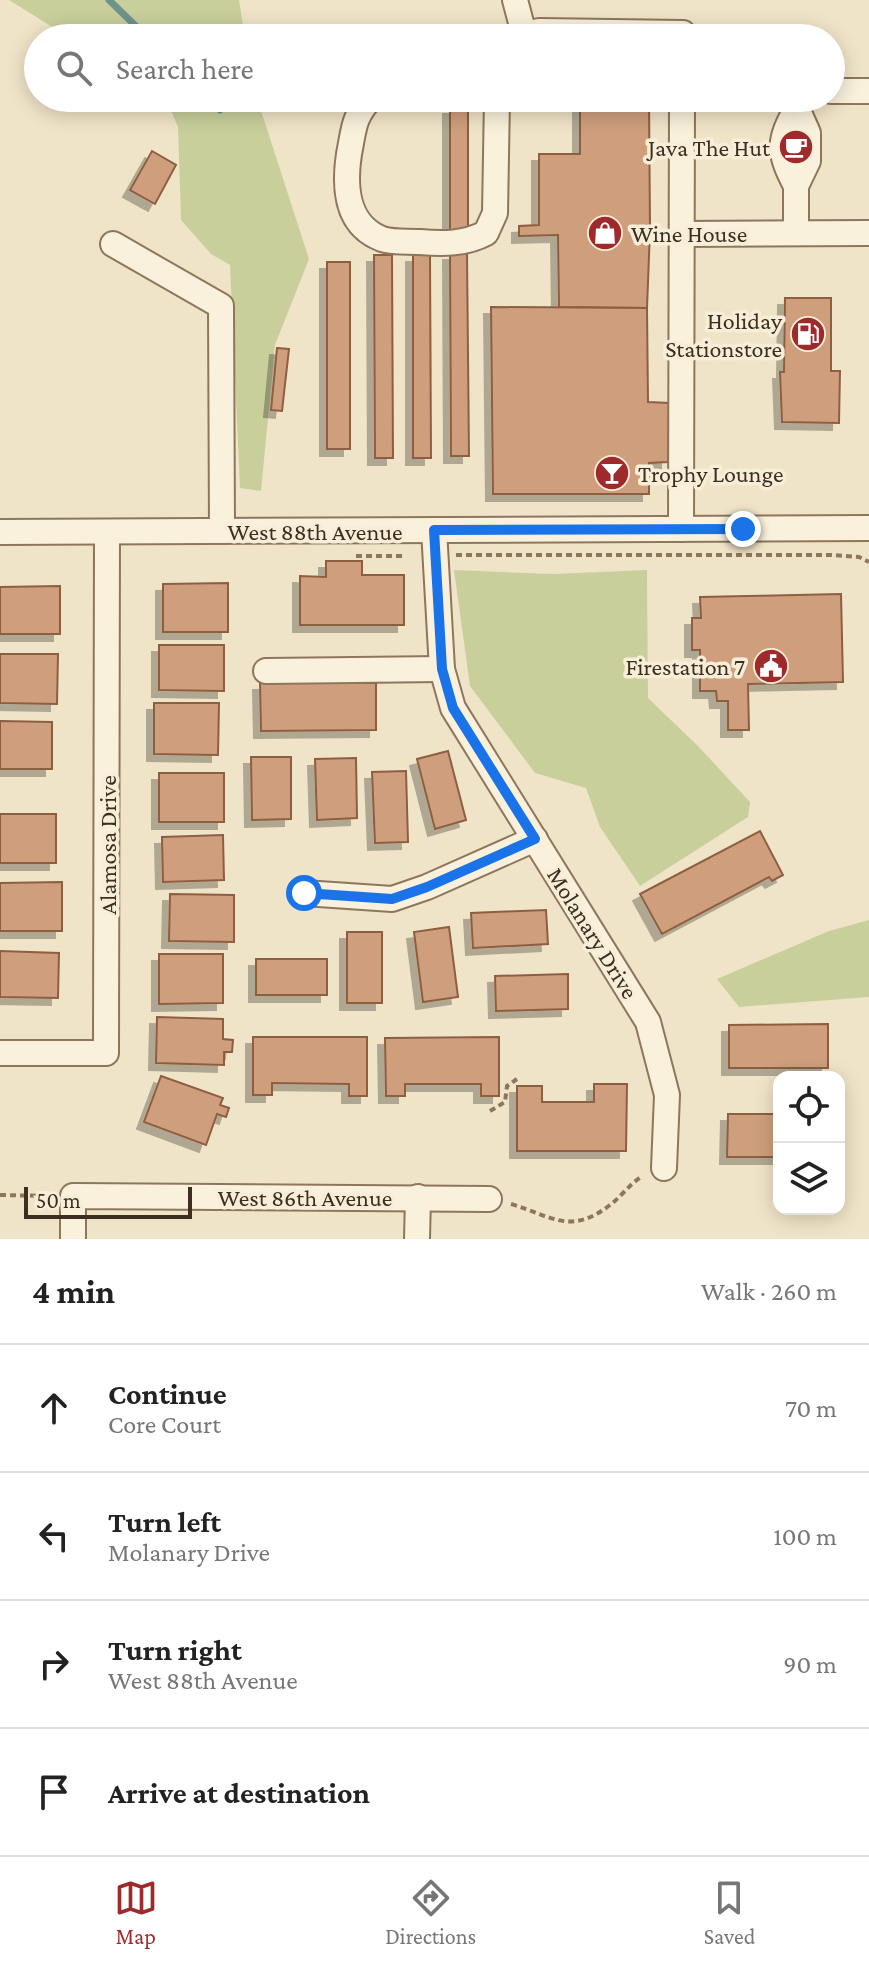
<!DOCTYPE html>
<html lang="en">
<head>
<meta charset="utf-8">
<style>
  :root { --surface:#fff; --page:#f2f2f2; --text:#222; --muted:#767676; --line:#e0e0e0; --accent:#9e2a2b }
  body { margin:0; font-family:"Crimson Pro",serif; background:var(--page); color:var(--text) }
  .controls { position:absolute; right:24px; bottom:24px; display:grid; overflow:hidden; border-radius:16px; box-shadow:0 4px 20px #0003 }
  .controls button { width:72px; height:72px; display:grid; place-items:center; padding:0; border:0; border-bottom:2px solid var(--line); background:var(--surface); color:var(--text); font:40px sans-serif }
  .scale { position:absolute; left:24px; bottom:20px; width:168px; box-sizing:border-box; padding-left:8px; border:4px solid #3d2e20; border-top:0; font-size:22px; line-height:28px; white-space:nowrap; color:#3d2e20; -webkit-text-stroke:6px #f7eed8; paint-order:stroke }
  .stop { position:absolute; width:24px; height:24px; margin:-18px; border:6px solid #1a73e8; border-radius:50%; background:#fff }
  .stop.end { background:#1a73e8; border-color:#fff; box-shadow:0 2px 8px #0008 }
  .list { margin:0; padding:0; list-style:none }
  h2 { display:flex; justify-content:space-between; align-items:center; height:104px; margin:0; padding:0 32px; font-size:34px }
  h2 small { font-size:26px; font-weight:400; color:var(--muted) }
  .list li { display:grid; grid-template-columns:52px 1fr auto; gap:24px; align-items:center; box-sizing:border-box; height:128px; padding:0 32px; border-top:2px solid var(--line) }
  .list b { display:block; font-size:30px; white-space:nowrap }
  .list p { margin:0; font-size:26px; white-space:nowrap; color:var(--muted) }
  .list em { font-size:26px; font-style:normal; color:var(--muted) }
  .icon { flex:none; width:44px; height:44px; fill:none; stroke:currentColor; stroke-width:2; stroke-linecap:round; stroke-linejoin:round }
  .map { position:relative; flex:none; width:869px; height:1239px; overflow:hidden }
  .search { position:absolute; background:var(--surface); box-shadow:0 4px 20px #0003; left:24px; right:24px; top:24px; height:88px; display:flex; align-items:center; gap:20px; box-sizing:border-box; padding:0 28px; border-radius:44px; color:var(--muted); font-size:30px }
  .sheet { height:616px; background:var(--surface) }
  nav { display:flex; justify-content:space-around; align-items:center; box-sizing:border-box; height:112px; border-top:2px solid var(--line); background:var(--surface); font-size:22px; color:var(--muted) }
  nav a { display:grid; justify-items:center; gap:4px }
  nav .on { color:var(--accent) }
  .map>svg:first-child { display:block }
  .green { fill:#c9cf9b }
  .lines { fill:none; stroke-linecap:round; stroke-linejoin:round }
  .stream { stroke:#6f938a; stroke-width:7 }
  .building { fill:#cf9f7d; stroke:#8d5f41; stroke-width:2; filter:url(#shadow) }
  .minor-casing { stroke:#8d765c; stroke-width:28 }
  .path { stroke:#8d765c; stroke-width:4; stroke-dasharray:6 4; stroke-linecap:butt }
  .minor { stroke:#faf1dc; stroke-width:24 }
  .route { stroke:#1a73e8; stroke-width:10 }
  .labels { text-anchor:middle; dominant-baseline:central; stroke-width:7; stroke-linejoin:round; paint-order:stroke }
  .poi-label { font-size:24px; fill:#3d2e20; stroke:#f7eed8; text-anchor:end }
  .street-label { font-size:24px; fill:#3d2e20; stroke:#f7eed8 }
</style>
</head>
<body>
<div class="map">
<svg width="869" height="1239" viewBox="0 0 869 1239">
  <defs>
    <filter id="shadow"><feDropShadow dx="-7" dy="7" stdDeviation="0" flood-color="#0004"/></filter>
  </defs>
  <rect width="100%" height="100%" fill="#f0e4c8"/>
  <g class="green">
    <path d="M9,0H239L245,38H70Z"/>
    <path d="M161,98H257L309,259L275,345L261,491L240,488L230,265L211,254L181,220L178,127L167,101Z"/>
    <path d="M454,570L553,574L647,570L648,698L698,746L750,802L748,817L640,886L600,827L586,788L535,773L470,686Z"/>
    <path d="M869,920V997L739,1007L717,979L829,931Z"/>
  </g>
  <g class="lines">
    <g class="stream">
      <path d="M109,0L148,38"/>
      <path d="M209,98L220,110"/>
    </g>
  </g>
  <g class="building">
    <path d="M580,98H649L650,230L647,308L559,307L558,235L519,236V226L539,225V154H580Z"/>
    <rect x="450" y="107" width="18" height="123"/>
    <path d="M152,151L176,165L155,204L130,190Z"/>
    <path d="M450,253H467L469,456H451Z"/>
    <path d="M374,255H392L393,458H375Z"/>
    <path d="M413,255H430L431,458H413Z"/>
    <rect x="327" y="262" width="23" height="187"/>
    <path d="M785,298H831V371H840L839,423L782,422L780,372H784Z"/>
    <path d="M491,307L647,308L648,402L669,403L668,462L649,463V494H493Z"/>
    <path d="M277,348L289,349L282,411L271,410Z"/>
    <path d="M326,561H362V575H404V625H300V576L326,577Z"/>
    <path d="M228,583V632H163V584Z"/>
    <path d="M60,586V634H0V587Z"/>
    <path d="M841,594L843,682L748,684L749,730H728V701H717L716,691H700V650H692V618H701L700,597Z"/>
    <path d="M159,645H224V691L159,690Z"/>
    <path d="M0,654H58L57,704L0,703Z"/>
    <path d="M260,683H376V730L261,731Z"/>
    <path d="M154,703H219L218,755L154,754Z"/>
    <path d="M0,721L52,722V769H0Z"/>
    <path d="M448,751L466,820L435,829L417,759Z"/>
    <path d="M251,757H291V819L252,820Z"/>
    <path d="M356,758L357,818L317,820L315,759Z"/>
    <path d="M406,771L408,842L375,843L372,772Z"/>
    <rect x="159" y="773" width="65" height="49"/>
    <rect x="0" y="814" width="56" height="49"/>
    <path d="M760,831L783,875L772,881L769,877L662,934L640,894Z"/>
    <path d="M223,835L224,880L163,882L162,837Z"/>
    <path d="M62,882V931H0V883Z"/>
    <path d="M170,894L234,895V942L169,941Z"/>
    <path d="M546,910L548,944L473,948L471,913Z"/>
    <path d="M449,927L458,997L423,1002L414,932Z"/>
    <rect x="347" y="932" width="35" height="71"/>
    <path d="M0,951L59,953L58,998L0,997Z"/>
    <path d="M159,954H223V1003L159,1004Z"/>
    <rect x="256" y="959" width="71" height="36"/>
    <path d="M568,974V1009L496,1011L495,976Z"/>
    <path d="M157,1017L223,1019V1039L233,1040L232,1052H224V1065L156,1063Z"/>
    <path d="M828,1024V1068H729V1025Z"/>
    <path d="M253,1037H367V1096H349V1084L272,1083V1095H253Z"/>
    <path d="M499,1037V1096H481V1084H405V1096H386L385,1038Z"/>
    <path d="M161,1076L223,1098L220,1105L229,1108L226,1117L217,1114L206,1145L144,1122Z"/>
    <path d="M594,1084H627L626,1151H517V1086H542V1102H594Z"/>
    <path d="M728,1114H779V1157H727Z"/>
  </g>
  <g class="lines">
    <g class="minor-casing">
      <g id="minor">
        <path d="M515,0L524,34"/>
        <path d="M511,38L539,31L683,33V38"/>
        <path d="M831,91H869"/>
        <path d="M371,98C353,117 354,129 349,154C344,187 346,225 382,239C393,243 409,241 420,242C444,244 465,244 486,233L495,213L497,98"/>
        <path d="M796,186C778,152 778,141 797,108"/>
        <path d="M796,233V186L808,161V133L797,108L798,98"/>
        <path d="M682,234L869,233"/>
        <path d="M113,244L221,306L222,531"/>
        <path d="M681,529L682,98"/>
        <path d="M434,530L442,669L453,708L648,1022L667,1095L664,1168"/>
        <path d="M0,532L869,528"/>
        <path d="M266,671L442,669"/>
        <path d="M304,893L392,899L427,887L535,839"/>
        <path d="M0,1053H106L107,532"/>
        <path d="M73,1239V1196L489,1199"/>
        <path d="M417,1239L418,1197"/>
      </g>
    </g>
    <g class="path">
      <path d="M456,555H831L859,557L869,562"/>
      <path d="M356,556H404"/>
      <path d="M490,1111L505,1102L507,1086L517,1079"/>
      <path d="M0,1195L51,1196"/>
      <path d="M511,1204C552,1216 570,1236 610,1205C622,1196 630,1183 643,1176"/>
    </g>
    <use href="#minor" class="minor"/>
  </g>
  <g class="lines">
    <path class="route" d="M304,893L392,899L427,887L535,839L453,708L442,669L434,530L743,529"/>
  </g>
  <defs>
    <g id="cafe-disc" transform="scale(1.8)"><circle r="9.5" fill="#9e2a2b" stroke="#f7eed8"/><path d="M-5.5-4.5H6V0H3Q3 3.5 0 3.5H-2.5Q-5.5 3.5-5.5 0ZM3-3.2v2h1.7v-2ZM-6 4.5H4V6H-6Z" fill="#fff"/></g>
    <g id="shop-disc" transform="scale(1.8)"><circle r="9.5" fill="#9e2a2b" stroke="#f7eed8"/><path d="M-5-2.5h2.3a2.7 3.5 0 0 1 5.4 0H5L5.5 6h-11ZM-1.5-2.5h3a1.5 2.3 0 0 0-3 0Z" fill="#fff"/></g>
    <g id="fuel-disc" transform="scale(1.8)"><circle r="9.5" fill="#9e2a2b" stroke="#f7eed8"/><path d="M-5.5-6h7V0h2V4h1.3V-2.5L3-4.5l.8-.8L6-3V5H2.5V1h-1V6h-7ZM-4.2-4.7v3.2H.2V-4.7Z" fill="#fff"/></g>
    <g id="bar-disc" transform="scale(1.8)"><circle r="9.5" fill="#9e2a2b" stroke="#f7eed8"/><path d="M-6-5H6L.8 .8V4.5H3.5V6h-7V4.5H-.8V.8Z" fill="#fff"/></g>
    <g id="civic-disc" transform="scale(1.8)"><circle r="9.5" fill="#9e2a2b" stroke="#f7eed8"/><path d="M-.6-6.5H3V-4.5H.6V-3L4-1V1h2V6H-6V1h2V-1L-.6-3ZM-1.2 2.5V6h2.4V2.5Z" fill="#fff"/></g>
  </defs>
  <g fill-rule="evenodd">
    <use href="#cafe-disc" x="796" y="147"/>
    <use href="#shop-disc" x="605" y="233"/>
    <use href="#fuel-disc" x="808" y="334"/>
    <use href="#bar-disc" x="612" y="473"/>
    <use href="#civic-disc" x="771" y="666"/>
  </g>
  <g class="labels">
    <g class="poi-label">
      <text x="770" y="147">Java The Hut</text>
      <text x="631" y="233" text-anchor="start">Wine House</text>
      <text x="782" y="320">Holiday<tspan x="782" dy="28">Stationstore</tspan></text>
      <text x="638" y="473" text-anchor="start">Trophy Lounge</text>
      <text x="745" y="666">Firestation 7</text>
    </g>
    <g class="street-label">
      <text x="315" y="531">West 88th Avenue</text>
      <text transform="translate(107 845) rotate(-90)">Alamosa Drive</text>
      <text transform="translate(593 933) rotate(58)">Molanary Drive</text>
      <text x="305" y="1197">West 86th Avenue</text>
    </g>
  </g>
</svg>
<div class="controls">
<button><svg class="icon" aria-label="locate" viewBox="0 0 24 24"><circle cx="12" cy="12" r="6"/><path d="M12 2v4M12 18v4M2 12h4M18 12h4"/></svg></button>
<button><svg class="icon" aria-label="layers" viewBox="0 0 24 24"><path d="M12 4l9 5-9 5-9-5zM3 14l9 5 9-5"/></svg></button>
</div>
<div class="scale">50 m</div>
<div class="stop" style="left:304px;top:893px"></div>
<div class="stop end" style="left:743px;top:529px"></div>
<div class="search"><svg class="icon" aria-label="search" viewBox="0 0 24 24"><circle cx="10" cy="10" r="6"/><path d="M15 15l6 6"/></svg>Search here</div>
</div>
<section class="sheet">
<h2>4 min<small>Walk · 260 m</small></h2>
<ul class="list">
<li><svg class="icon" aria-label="ahead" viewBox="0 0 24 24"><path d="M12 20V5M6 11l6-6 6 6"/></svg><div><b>Continue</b><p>Core Court</p></div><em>70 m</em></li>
<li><svg class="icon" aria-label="left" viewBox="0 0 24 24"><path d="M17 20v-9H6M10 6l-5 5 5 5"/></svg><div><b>Turn left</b><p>Molanary Drive</p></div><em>100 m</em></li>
<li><svg class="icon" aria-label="right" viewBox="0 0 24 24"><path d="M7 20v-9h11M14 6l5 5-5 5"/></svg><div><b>Turn right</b><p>West 88th Avenue</p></div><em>90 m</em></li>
<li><svg class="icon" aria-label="arrive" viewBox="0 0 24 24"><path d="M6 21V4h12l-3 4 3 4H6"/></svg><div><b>Arrive at destination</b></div></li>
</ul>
</section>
<nav>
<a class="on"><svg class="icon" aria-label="map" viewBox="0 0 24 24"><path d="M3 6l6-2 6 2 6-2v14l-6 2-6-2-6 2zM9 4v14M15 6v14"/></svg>Map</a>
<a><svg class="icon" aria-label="directions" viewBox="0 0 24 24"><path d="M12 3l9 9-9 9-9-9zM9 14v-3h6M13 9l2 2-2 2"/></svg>Directions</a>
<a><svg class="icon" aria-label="saved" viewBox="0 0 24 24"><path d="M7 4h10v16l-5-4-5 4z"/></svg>Saved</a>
</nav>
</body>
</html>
